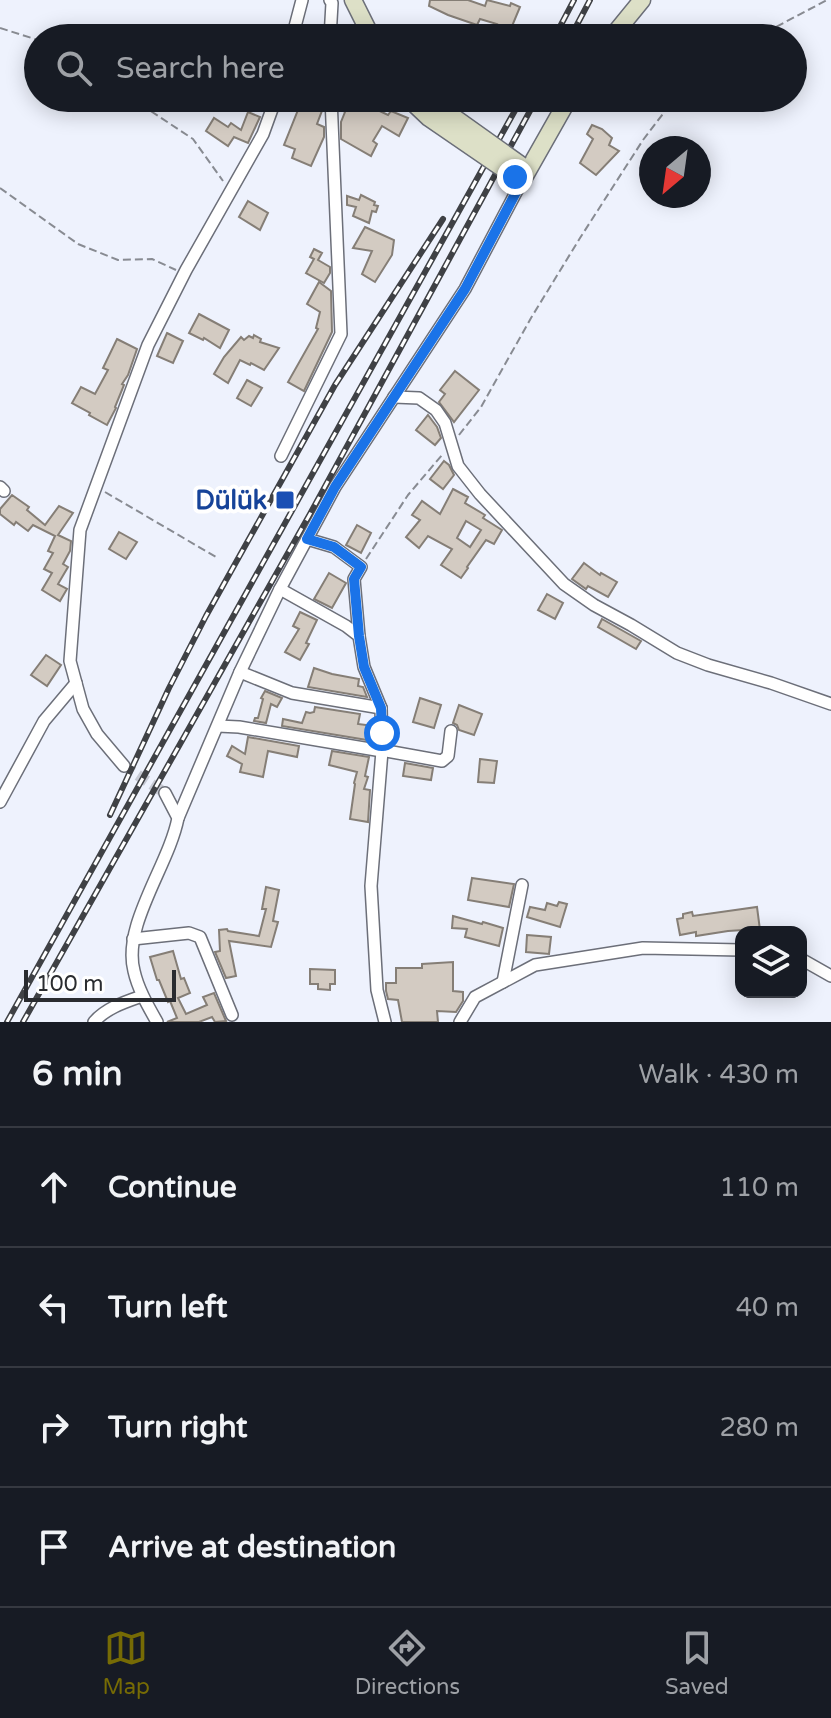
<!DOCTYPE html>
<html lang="en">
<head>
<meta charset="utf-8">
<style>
  :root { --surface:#171b24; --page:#20242c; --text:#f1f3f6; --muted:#9ea1a6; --line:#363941; --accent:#766b05 }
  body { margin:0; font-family:"Varela Round",sans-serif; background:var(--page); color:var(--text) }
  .controls { position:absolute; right:24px; bottom:24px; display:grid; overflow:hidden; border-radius:16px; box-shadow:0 4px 20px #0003 }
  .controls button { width:72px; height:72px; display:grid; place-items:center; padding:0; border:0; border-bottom:2px solid var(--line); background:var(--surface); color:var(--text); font:40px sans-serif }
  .compass { position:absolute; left:639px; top:136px; width:72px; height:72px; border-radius:50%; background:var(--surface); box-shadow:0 4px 20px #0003; rotate:209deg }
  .scale { position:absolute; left:24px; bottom:20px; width:152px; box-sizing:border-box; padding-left:8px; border:4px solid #2a2c30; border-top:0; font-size:22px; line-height:28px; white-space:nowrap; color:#2a2c30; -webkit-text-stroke:6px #fff; paint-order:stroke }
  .stop { position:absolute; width:24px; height:24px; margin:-18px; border:6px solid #1a73e8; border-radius:50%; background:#fff }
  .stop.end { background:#1a73e8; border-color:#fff; box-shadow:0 2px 8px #0008 }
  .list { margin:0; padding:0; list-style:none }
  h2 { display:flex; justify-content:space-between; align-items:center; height:104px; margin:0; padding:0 32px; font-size:34px }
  h2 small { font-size:26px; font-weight:400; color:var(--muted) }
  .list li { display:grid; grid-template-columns:52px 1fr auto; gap:24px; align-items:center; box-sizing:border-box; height:120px; padding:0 32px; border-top:2px solid var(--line) }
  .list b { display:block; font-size:30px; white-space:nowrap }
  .list em { font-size:26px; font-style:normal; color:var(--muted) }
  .icon { flex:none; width:44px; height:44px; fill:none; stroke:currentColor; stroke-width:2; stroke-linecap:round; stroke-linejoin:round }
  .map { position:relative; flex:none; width:831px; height:1022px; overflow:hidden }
  .search { position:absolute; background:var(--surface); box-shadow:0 4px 20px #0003; left:24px; right:24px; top:24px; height:88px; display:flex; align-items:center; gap:20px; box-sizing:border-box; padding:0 28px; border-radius:44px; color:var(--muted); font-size:30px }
  .sheet { height:584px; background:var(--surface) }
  nav { display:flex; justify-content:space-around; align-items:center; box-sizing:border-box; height:112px; border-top:2px solid var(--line); background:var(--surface); font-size:22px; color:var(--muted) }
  nav a { display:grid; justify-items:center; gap:4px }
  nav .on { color:var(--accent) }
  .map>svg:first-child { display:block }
  .building { fill:#d3cbc2; stroke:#857e76; stroke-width:2; fill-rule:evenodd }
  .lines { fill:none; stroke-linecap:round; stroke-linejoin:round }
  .street-tunnel { stroke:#c7cad4; stroke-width:11; stroke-dasharray:11 5.5; stroke-linecap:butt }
  .street-casing { stroke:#6c6f79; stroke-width:14 }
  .secondary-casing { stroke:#6c6f79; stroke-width:19 }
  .path { stroke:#888b92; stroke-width:2; stroke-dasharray:8 4; stroke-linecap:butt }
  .street { stroke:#fff; stroke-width:11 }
  .secondary { stroke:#dde0c7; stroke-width:16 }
  .rail-casing { stroke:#3f4145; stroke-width:6 }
  .rail { stroke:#fff; stroke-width:3; stroke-dasharray:9; stroke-linecap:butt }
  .secondary-bridge-casing { stroke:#6c6f79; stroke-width:19; stroke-linecap:butt }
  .secondary-bridge { stroke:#dde0c7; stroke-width:16 }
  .route { stroke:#1a73e8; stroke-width:10 }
  .transit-dot { fill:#1a4fb4; stroke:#fff; stroke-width:3 }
  .labels { text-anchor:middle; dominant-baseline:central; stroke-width:8; stroke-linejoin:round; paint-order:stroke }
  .transit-label { font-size:26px; font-weight:bold; fill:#164399; stroke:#fff; text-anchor:end }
</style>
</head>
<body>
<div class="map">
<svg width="831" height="1022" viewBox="0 0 831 1022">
  <rect width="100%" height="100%" fill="#eef2fd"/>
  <g class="building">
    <path d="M430,0H468L485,6L487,0L510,6L511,3L520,7L510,31L496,26L497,24L480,19L477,25L448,15L429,6Z"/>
    <path d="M352,98L388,115L391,111L408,118L399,136L382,126L373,141L377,144L371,156L341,139V122L345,112L340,109L341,99L347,102Z"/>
    <path d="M302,100L323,108L317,124L324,127V137L311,166L292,158L295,149L284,145Z"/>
    <path d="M248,112L260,117L248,143L234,137L228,146L206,131L214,118L228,127L231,123L241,130Z"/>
    <path d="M592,125L602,129L612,138L609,145L619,151L596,175L580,163L593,139L587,134Z"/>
    <path d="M361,195L375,202L374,205L378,206L376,212L372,211L369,223L353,216L356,207L347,205V196L359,200Z"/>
    <path d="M248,201L268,213L260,230L239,217Z"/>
    <path d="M365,227L394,240L392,255L375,282L362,274L372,251L353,248Z"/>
    <path d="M314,249L322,253L318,260L330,267V273L324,283L306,273L314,259L310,257Z"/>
    <path d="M319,282L331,291L332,332L304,391L288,382L318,329L316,328L320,312L307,304Z"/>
    <path d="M199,314L229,330L220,348L204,338L203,340L189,333Z"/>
    <path d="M167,333L183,341L173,363L157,356Z"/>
    <path d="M254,335L261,339L260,342L279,348L264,370L251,363L250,365L240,360L228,383L214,374L224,357L241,337L244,340L249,336L253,338Z"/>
    <path d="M117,339L137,349L128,375L122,384L124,385L115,407L116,408L107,425L89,415L90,413L72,403L81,387L95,394L108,370L103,368Z"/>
    <path d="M455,371L479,390L454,422L439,402L445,394L440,390Z"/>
    <path d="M247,380L262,388L251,406L237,398Z"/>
    <path d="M428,415L437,427L441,438L435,445L416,430Z"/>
    <path d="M444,461L449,465L454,475L443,489L430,479Z"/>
    <path d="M453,489L468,497L465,503L485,515L483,518L502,530L494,544L486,540L467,567L468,568L461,578L441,565L452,549L428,536L419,548L406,537L420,520L412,515L422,501L440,514ZM466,521L481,530L470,547L457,538Z"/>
    <path d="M12,495L29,507L27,510L45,525L59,506L73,513L58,535L71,541L70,551L63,564L68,567L58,584L67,589L60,601L42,590L52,573L44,569L53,553L48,551L55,536L33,525L28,531L16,522L14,525L0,514V509Z"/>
    <path d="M357,525L371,533L361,553L346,545Z"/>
    <path d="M119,532L137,542L126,559L109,549Z"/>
    <path d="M584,563L600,575L601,573L617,582L608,597L588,586L586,589L572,579Z"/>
    <path d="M329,573L346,583L332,608L314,599Z"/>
    <path d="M547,594L563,603L555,619L538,610Z"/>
    <path d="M300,612L317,620L306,643L309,644L300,660L285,652L299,629L293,626Z"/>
    <path d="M602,619L641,641L636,649L598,627Z"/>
    <path d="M46,655L61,665L47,686L31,675Z"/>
    <path d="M314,668L332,674L359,679L358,686L363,687L367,697L308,687Z"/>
    <path d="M265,691L282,698L277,707L271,704L266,723L254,721L255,718H258L263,699L261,698Z"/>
    <path d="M420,698L441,705L434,728L413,722Z"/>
    <path d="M459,705L482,714L474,735L459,730L457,725L453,723Z"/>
    <path d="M315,707L360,714L358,724L373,726V741L282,726L283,719L302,723L306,712L310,713L314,712Z"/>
    <path d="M248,737L299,746L297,757L268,751L263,777L240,772L242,764L227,756L232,746L245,754Z"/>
    <path d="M332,751L369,757L365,776L368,777L364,789L370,790L368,822L350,819L355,784L354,783L357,772L329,765Z"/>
    <path d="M480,759L497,761L494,783L478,782Z"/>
    <path d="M405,763L433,768L431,780L403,776Z"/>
    <path d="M472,878L514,884L509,907L468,900Z"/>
    <path d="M266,887L279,890L273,921L278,922L271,947L229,941L236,976L226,978L215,952L220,951L219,930L227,929L228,931L259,936L266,909H262Z"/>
    <path d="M559,902L567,904L560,927L527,917L530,907L545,910L547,903L557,906Z"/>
    <path d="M757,907L760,930L745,932H743V930L728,931L696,936V932L680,935L677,919L683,918V914L692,912L693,916Z"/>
    <path d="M453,916L482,924L483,922L503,928L499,946L465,937L467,929L452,928Z"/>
    <path d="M527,935L551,937L549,954L526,952Z"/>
    <path d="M173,951L181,979L184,978L190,993L178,998L186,1014L207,1005L203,997L214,993L226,1021L215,1022L212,1017L199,1022H167L177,1018L170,1001L168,1002L159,980H157L150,957Z"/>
    <path d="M453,962V991L463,992V1001L456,1012L437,1011L438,1022H402L398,1000L388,999L386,991V983H396V968H422V964Z"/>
    <path d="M310,969L335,970V984H330V990L318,989V984H310Z"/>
  </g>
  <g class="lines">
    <path class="street-tunnel" d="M124,766L165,793"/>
    <g class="street-casing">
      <g id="street">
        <path d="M292,38L302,0"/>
        <path d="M330,38L332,3L330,0"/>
        <path d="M394,397L419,398L436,410L445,423L458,466L480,494L564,584L594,605L631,625L677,653L708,665L771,683L831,704"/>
        <path d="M281,456L341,334L331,98"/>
        <path d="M0,487L4,491"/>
        <path d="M307,539L334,547L361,567L354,579L359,636"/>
        <path d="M280,589L346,626L359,636L364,667L381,708L382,751L371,886L377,990L385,1022"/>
        <path d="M240,672L292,693L381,708"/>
        <path d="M218,726L239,727L382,751"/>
        <path d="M381,750L442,761L448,756L451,731"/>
        <path d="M124,766L97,734L83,709L70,661L80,530L148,345L186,270L263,134L276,98"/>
        <path d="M0,802L44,721L76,683"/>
        <path d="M178,818L240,672L280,589L335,487L465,289L522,181"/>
        <path d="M133,939L189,933L200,937L232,1015"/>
        <path d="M801,959L831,976"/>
        <path d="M503,982L522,885"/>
        <path d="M94,1022C106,1008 125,1002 142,996"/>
        <path d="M157,1022C148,1006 138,989 134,971C122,925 169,865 178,818L165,793"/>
        <path d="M460,1022L475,997L535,965L643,948L741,950"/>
      </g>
    </g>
    <g class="secondary-casing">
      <g id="secondary">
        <path d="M353,0L372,38"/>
        <path d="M611,38L642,0"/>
        <path d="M515,177L522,181L569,98"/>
      </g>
    </g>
    <g class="path">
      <path d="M0,28L38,40"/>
      <path d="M755,38L827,0"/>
      <path d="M131,98L193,139L223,181"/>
      <path d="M0,188L78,244L118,260L152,259L176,270"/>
      <path d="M459,435L481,407L531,318L580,238L643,140L675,98"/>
      <path d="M105,492L216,557"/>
      <path d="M366,559L408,495L442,455"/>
    </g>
    <use href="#street" class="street"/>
    <use href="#secondary" class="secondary"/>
    <g class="rail-casing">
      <g id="rail">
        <path d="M554,38L574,0"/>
        <path d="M570,38L590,0"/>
        <path d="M110,815L169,688L206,616L335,385L443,219"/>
        <path d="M7,1022L522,98"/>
        <path d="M23,1022L310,514L537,98"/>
      </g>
    </g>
    <use href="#rail" class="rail"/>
    <g class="secondary-bridge-casing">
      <g id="secondary-bridge">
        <path d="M408,98L429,118L515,177"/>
        <path d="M427,98L521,165"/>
      </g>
    </g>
    <use href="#secondary-bridge" class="secondary-bridge"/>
  </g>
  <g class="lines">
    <path class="route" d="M382,733L381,708L364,667L359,636L354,579L361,567L334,547L307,539L335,487L465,289L522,181L515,177"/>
  </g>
  <rect class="transit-dot" x="275" y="490" width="20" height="20" rx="4"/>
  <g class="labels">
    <g class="transit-label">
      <text x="267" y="500">Dülük</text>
    </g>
  </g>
</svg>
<div class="controls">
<button><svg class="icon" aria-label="layers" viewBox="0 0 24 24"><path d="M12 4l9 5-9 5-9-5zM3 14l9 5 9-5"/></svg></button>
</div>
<svg class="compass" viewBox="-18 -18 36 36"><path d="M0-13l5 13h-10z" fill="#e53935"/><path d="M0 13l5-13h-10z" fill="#9ea1a6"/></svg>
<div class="scale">100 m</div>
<div class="stop" style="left:382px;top:733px"></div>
<div class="stop end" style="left:515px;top:177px"></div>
<div class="search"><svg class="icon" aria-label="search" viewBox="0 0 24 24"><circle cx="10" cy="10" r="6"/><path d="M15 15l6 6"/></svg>Search here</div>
</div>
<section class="sheet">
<h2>6 min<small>Walk · 430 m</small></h2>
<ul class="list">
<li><svg class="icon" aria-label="ahead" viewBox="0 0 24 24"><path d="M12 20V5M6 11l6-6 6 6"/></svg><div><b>Continue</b></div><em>110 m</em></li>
<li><svg class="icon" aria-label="left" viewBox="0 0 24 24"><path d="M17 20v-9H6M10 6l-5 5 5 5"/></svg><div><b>Turn left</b></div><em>40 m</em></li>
<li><svg class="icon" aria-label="right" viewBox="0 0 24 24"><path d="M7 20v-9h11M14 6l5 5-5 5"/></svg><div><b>Turn right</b></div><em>280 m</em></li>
<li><svg class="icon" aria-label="arrive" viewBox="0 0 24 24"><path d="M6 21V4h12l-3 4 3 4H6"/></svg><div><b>Arrive at destination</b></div></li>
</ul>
</section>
<nav>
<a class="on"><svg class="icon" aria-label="map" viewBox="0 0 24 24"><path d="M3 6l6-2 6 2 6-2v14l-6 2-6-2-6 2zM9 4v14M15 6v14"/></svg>Map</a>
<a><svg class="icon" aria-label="directions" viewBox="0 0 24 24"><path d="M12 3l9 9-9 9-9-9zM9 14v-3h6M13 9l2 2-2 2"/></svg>Directions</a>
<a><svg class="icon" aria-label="saved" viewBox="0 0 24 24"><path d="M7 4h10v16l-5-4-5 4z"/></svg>Saved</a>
</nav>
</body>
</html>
